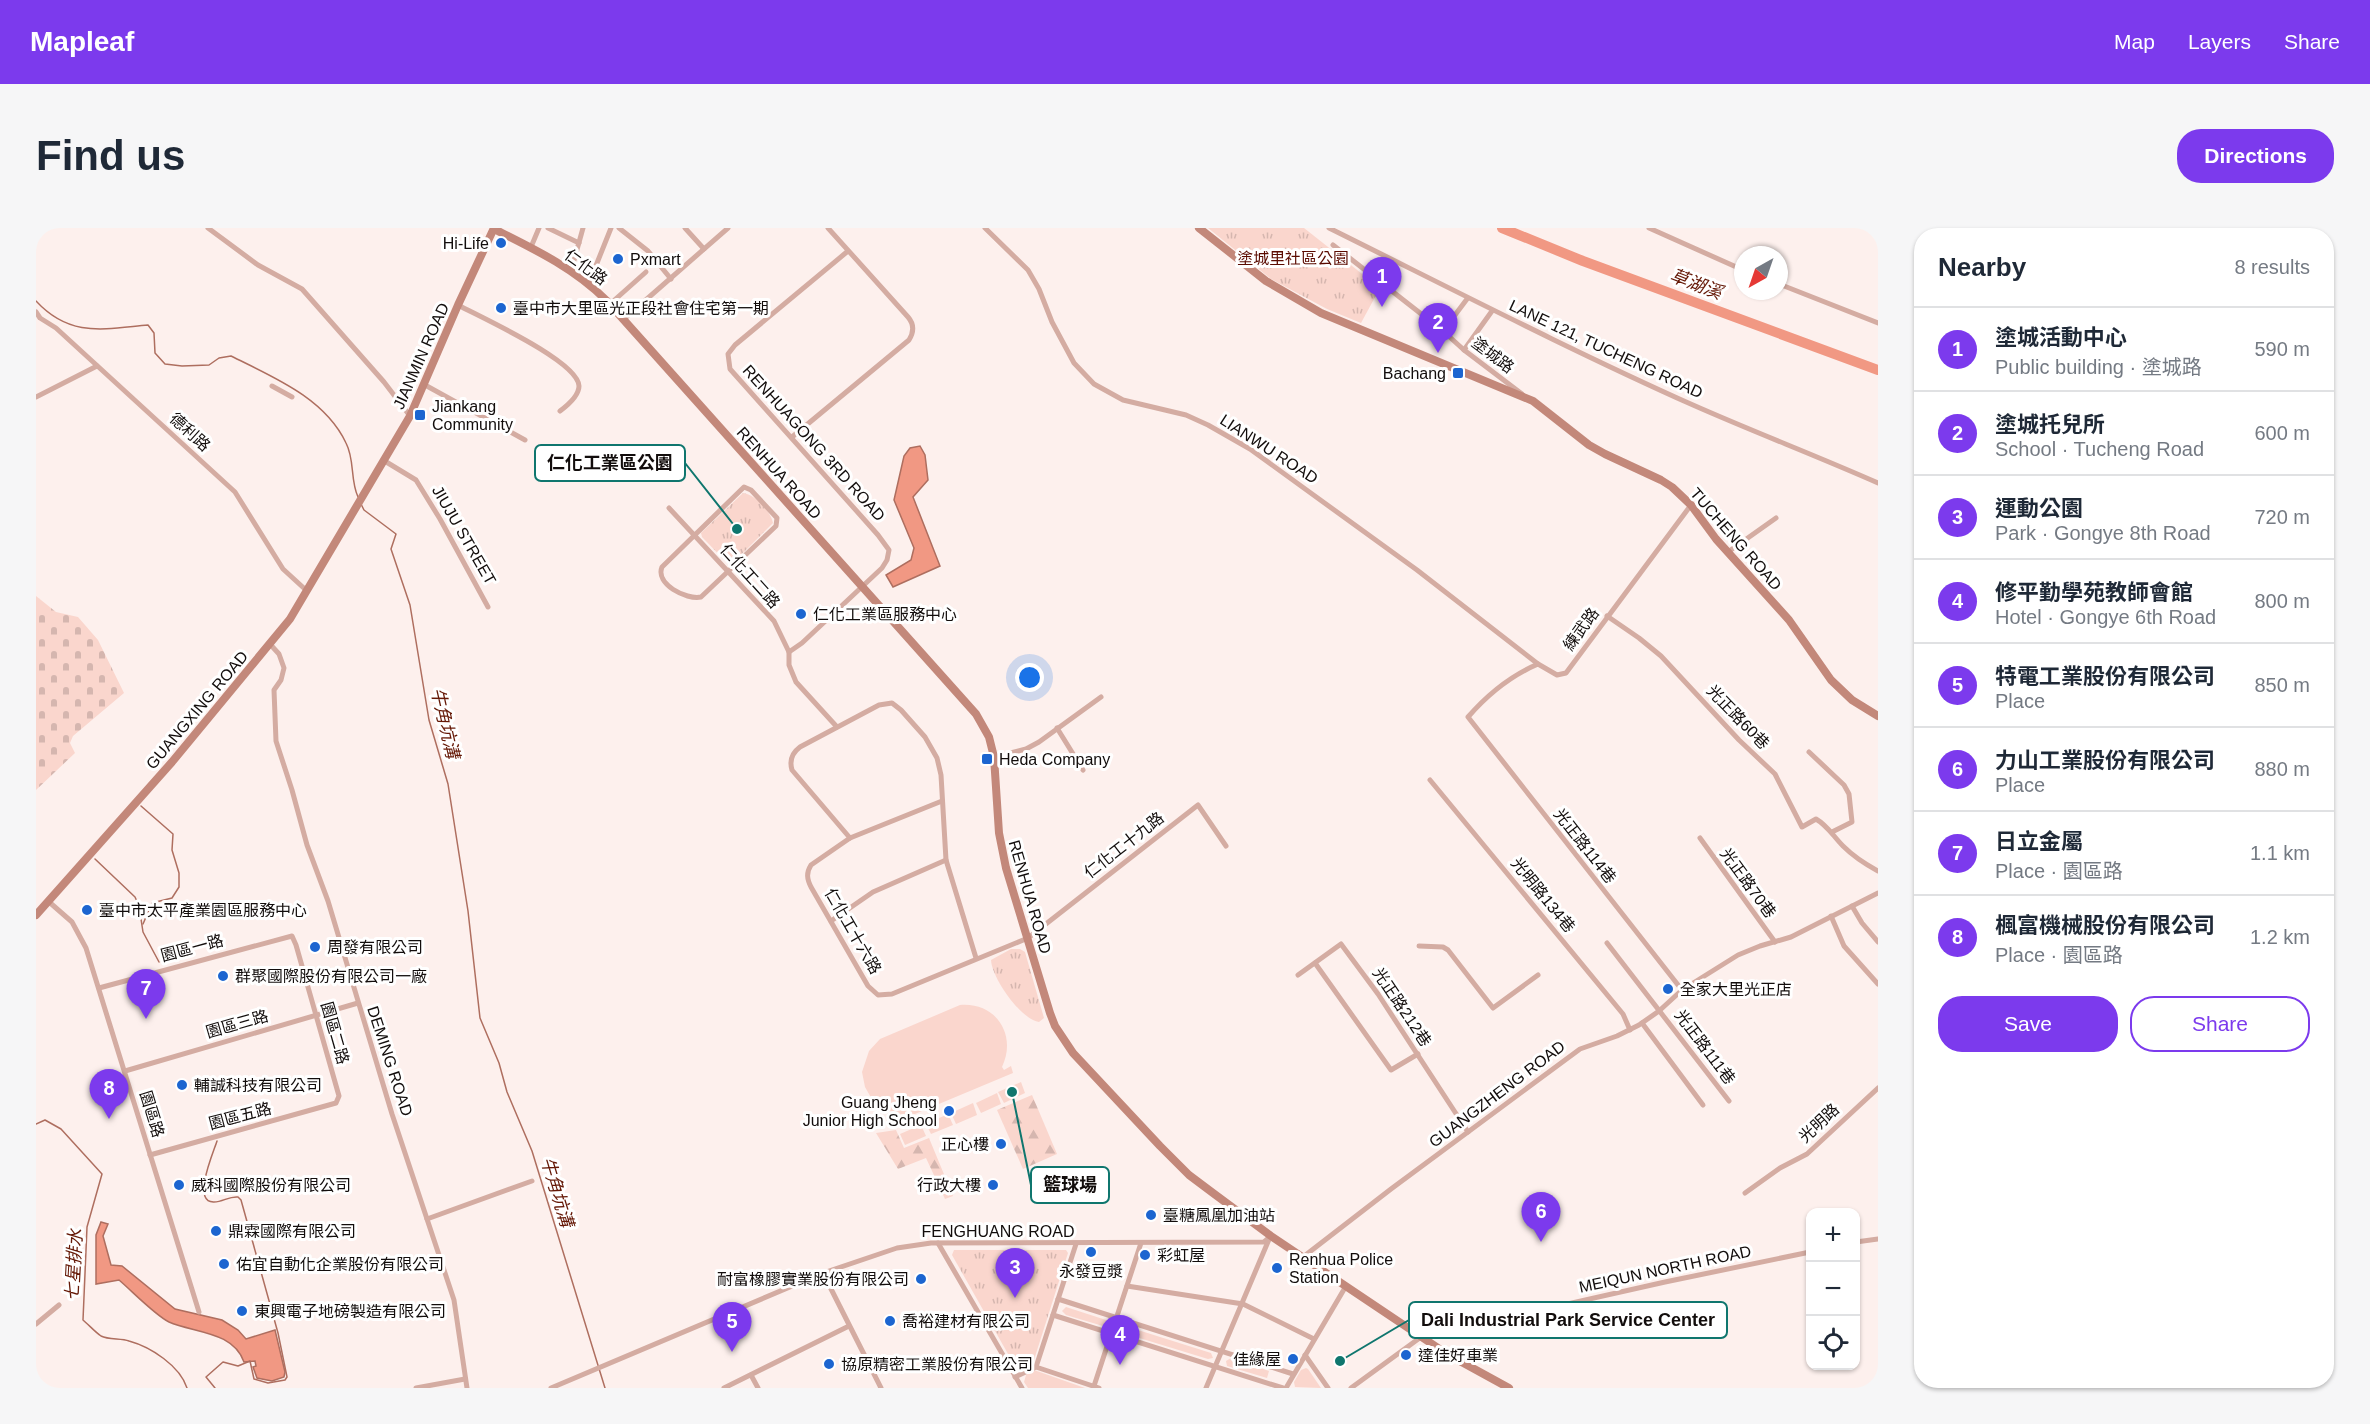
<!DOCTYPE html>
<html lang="en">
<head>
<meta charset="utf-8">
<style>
  :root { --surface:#fff; --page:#f6f6f7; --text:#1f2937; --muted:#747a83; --line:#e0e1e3; --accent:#7c3aed }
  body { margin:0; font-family:Helvetica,"Noto Sans TC",sans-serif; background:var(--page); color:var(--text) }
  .controls { position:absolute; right:18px; bottom:18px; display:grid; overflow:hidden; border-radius:12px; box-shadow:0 2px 4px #0004 }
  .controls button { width:54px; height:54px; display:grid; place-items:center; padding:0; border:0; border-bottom:2px solid var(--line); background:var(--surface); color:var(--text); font:30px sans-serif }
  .compass { position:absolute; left:1698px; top:18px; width:54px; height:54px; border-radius:50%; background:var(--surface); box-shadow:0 2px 4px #0004; rotate:220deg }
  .you { position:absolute; left:994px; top:450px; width:21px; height:21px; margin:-15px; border:4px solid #fff; border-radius:50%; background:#1a73e8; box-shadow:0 0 0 9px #1a73e833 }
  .badge { display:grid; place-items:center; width:39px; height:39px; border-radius:50%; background:var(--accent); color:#fff; font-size:20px; font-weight:700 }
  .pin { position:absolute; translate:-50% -50px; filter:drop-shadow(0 2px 3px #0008) }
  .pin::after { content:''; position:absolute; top:32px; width:21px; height:18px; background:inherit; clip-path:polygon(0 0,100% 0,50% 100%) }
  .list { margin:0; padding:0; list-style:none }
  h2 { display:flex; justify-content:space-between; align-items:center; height:78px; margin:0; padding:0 24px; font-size:26px }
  h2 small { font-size:20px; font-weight:400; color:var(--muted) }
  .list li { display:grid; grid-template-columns:39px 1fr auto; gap:18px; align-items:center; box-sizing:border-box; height:84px; padding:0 24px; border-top:2px solid var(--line) }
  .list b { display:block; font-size:22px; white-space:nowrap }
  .list p { margin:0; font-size:20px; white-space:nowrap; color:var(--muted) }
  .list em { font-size:20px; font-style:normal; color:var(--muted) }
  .actions { display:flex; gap:12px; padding:18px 24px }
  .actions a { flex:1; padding:14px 0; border:2px solid var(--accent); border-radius:24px; text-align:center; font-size:21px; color:var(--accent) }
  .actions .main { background:var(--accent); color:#fff }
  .icon { flex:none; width:33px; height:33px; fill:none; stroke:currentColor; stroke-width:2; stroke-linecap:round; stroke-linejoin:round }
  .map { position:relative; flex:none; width:1842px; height:1160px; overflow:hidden; border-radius:24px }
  header { display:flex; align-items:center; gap:36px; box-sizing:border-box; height:84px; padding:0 30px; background:var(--accent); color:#fff }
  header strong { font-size:28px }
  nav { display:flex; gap:33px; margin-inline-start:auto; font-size:21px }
  .intro { display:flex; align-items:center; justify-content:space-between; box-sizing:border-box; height:144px; padding:0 36px }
  h1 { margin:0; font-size:42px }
  .button { padding:15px 27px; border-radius:24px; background:var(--accent); color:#fff; font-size:21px; font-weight:700 }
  main { display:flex; gap:36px; padding:0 36px }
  aside { flex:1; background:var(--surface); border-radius:24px; box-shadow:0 2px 4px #0004 }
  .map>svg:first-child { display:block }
  .grass { fill:#fad6cd }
  .forest { fill:url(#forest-firs) }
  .cemetery { fill:url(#cemetery-stones) }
  .park { fill:url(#park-tufts) }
  .water { fill:#f19883; stroke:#ae6e5f; stroke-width:1.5 }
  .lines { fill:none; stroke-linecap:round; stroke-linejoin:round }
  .stream { stroke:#ae6e5f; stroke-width:1.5 }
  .river { stroke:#f19883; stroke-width:10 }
  .street { stroke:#d4aca2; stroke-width:5 }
  .secondary { stroke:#c3887a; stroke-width:8 }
  .poi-dot { fill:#1c65d0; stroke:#fff; stroke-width:2 }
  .labels { text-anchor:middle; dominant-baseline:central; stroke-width:6; stroke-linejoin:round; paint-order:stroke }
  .poi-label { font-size:16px; fill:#120d0c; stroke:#fff; text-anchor:start }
  .park-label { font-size:16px; fill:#5a0b00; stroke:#fff }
  .street-label { font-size:16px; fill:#120d0c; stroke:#fff }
  .water-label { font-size:18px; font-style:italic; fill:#651806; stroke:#fff }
  .leader { fill:none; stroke:#0f766e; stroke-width:2 }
  .callout-dot { fill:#0f766e; stroke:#fff; stroke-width:2 }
  .callout { fill:#fff; stroke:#0f766e; stroke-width:2 }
  .callout-label { font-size:18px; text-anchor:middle; font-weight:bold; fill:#120d0c }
</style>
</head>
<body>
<header>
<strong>Mapleaf</strong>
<nav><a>Map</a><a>Layers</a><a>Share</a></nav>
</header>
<div class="intro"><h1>Find us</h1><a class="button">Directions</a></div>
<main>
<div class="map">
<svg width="1842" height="1160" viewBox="0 0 1842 1160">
  <defs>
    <pattern id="forest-firs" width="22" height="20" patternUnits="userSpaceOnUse" patternTransform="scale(1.5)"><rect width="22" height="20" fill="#fad6cd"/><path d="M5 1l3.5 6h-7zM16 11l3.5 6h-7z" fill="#d5b6af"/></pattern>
    <pattern id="cemetery-stones" width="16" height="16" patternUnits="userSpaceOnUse" patternTransform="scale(1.5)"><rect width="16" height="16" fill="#fad6cd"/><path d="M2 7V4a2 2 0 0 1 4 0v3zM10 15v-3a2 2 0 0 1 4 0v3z" fill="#d5b6af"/></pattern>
    <pattern id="park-tufts" width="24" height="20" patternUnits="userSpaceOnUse" patternTransform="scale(1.5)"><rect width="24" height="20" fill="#fad6cd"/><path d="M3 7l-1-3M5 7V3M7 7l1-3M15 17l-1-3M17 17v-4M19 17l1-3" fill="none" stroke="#d5b6af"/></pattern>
  </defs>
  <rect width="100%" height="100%" fill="#fdf0ed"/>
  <g class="grass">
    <path d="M924,777C961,774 981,808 966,839L968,842L975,838L977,845L855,896L851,885L837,873L829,859L826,844L833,823L844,811Z"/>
    <path d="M985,854L989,865L968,875L962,864Z"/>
    <path d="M961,865L965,876L945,885L940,875Z"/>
    <path d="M937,875L941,887L920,896L915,885Z"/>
    <path d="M912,886L917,897L895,906L890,896Z"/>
    <path d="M885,897L890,908L869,917L864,906Z"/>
    <path d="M1030,1079L1070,1092L1073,1096L1067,1098L1030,1087L1026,1083Z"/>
    <path d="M1086,1097L1175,1125L1177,1130L1172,1131L1087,1105L1084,1101Z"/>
    <path d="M1195,1130L1233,1143L1231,1150L1191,1138L1190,1133Z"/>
    <path d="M1270,1140L1272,1141L1285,1160L1259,1159L1258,1154L1265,1142Z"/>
    <path d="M998,1142L1049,1160H992L988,1154L990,1147Z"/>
  </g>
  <g class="forest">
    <path d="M996,867L1021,926L987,941L961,882Z"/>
    <path d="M860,902L868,920L893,910L917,968L909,971L890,930L862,941L840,905Z"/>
  </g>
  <path class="cemetery" d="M0,368L20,384L42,389L62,412L88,465L37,508L34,515L39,525L0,562Z"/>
  <g class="park">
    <path d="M1172,0H1268L1344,60L1325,95L1291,81L1235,51Z"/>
    <path d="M707,265C719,266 735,284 737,295L694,338L666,309L665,305Z"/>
    <path d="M975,721H984L989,724L1008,790L1003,794C984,791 956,750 955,732Z"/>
    <path d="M918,1022H1030L1032,1025L997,1135L986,1142L980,1140L916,1027Z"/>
  </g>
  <g class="water">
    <path d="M884,218L889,227L892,252L877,269L904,338L857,359L850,347L875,332L878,320L858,272L868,228L874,220Z"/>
    <path d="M65,994L72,996L67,1008L75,1037L86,1038L139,1081L186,1092L202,1102L210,1111L239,1102L249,1144L248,1149L236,1153L221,1150L217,1139L220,1138L219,1133L208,1134C197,1103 158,1105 133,1094C119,1087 96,1063 83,1052L60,1056V1007Z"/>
  </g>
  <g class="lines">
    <g class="stream">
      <path d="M0,73C34,110 68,101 112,97L118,105L119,125L129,136L146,138L173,137L183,130L195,128C237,149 289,170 310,215C319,232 314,252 322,269"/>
      <path d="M325,276L328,282L360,306L355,321L374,377L393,492L412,556L432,683L444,790L463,835L471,864L496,923L569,1160"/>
      <path d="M105,578L137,606L136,622L143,645V659L136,670L116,675L107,696"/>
      <path d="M59,631L99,669L103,678L107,704L123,734"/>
      <path d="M0,896L9,892L25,901L66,946L51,999L47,1092C53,1097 59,1104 65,1108C73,1112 85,1110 93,1113C115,1119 144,1138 151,1160"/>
      <path d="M179,1160L170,1149L187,1134L202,1138L214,1133L218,1151L232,1155L249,1152L251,1149L242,1105L205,972L202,969C193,968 187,974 178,974C155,975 178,923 181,913"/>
    </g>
    <path class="river" d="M1466,0L1547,33L1842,142"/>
    <g class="street">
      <path d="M172,0L222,37L266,61L348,154L374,188"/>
      <path d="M512,0L543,15"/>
      <path d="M583,0L612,23L635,51"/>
      <path d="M649,0L668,21"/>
      <path d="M949,0L992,42L1003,61L1016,94L1038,135L1058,156L1087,172L1150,187L1172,197L1214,221L1381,342L1502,436"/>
      <path d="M1293,0C1414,60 1534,122 1657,177C1718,204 1781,228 1842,255"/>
      <path d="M1613,0L1707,42"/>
      <path d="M1297,17L1407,103L1428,122L1486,166"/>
      <path d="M495,19L503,0"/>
      <path d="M535,43L547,0"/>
      <path d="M553,55L575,0"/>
      <path d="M1743,56L1842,95"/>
      <path d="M574,76L610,44"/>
      <path d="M422,77C444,89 542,133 543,158C543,168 532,177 524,183"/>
      <path d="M0,84L4,90L20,100L199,264L247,341L271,363"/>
      <path d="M588,91L692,0"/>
      <path d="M1407,103L1431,71"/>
      <path d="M1428,122L1456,83"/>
      <path d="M389,157L489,212"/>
      <path d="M236,158L256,169"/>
      <path d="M0,169L61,138"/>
      <path d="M756,209L873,112C878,104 878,96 872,89L792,0"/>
      <path d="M347,232L380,252L404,291L452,379"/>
      <path d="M708,259L715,262L741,290L740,298L665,369C650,372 619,356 626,339Z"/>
      <path d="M633,280L738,393L753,424V437L760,454L801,499"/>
      <path d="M1692,324L1740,290"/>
      <path d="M1571,388L1603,410L1625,428L1703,512L1739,546L1766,599L1780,591C1792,598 1797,608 1807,618C1817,628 1829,636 1842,643"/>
      <path d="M233,415L243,426L248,440L245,452L238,462L240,513L256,562L271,617L292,673L356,886L418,1072L431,1160"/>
      <path d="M753,424L766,415L846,340L851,332L853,322L842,307L694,141L692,126L699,117L812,23"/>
      <path d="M1021,500L1047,542"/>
      <path d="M1773,524L1808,557L1813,566L1816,594L1796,604"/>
      <path d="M958,529L990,521L1003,514L1065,469"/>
      <path d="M1394,552L1587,786L1594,802"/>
      <path d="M906,573L814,610L775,637C770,645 771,651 775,659L832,758L842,767L856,766L992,710L1162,577L1190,618"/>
      <path d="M814,610L756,542C753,532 756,525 764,519L843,477L856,475L865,482L889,509L901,530L905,547L910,632L940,730"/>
      <path d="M1664,610L1739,714"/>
      <path d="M12,673L36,694L50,720L163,1084"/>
      <path d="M1816,678L1826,695L1842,714"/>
      <path d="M1795,688L1808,718L1842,756"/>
      <path d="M795,693L837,664L910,632"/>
      <path d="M1571,715L1693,873"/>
      <path d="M1383,718L1407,719L1412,722L1457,780L1502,747"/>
      <path d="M1279,735L1355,842L1382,826"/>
      <path d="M1262,747L1305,716L1342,766L1432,904"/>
      <path d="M63,760L256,708L260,717L303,868L300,875L114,927"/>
      <path d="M1646,762L1432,489C1452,466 1474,448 1502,436L1521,447L1530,445L1655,277"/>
      <path d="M1606,795L1667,877"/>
      <path d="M89,843L322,775"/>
      <path d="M1709,965L1744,940L1771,926L1842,860"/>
      <path d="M391,991L496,953"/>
      <path d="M1820,1014L1842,1011"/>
      <path d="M902,1015L986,1160"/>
      <path d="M1267,1029L1355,961L1544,821L1581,808L1603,797L1623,783L1646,762L1702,727L1724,718L1755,709L1842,665"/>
      <path d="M787,1045L845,1160"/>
      <path d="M1091,1058L1207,1076L1278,1111"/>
      <path d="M1022,1071L1257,1146"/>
      <path d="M1017,1087L1247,1160"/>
      <path d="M0,1096L23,1077"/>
      <path d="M1269,1127L1292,1160"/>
      <path d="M1000,1139L1063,1160"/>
      <path d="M715,1147L722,1160"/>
      <path d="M979,1149L1000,1139L1040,1016"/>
      <path d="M1058,1158L1105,1015"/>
      <path d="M380,1160L429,1151"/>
      <path d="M515,1160L787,1045L861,1020L895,1015L1228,1014L1235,1008"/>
      <path d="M688,1160L813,1098"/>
      <path d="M1170,1160L1234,1009"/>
      <path d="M1250,1160L1310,1058"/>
      <path d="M1315,1160L1385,1109L1629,1054L1774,1024"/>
    </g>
    <g class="secondary">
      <path d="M1163,0L1230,53L1285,85L1497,173L1553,217L1569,226L1625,252L1636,259L1655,277L1680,311L1753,392L1795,452L1816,472L1842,488"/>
      <path d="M458,1C498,21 538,40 570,72L940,486L953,509L958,529L963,605L970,640L1014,785L1019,798L1037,825L1124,918L1153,947L1177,965L1235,1008L1411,1126L1473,1160"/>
      <path d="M0,687L136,534L254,391L374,188L422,77L458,0"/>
    </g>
  </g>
  <g class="poi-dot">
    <circle cx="465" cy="15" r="6"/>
    <circle cx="582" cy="31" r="6"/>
    <circle cx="465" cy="80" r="6"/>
    <rect x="1416" y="139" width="12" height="12" rx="3"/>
    <rect x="378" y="181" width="12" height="12" rx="3"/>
    <circle cx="765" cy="386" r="6"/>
    <rect x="945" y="525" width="12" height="12" rx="3"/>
    <circle cx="51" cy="682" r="6"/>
    <circle cx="279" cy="719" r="6"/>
    <circle cx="187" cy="748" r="6"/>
    <circle cx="1632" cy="761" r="6"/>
    <circle cx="146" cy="857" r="6"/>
    <circle cx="913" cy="883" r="6"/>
    <circle cx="965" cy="916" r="6"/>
    <circle cx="143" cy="957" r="6"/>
    <circle cx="957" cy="957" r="6"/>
    <circle cx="1115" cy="987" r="6"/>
    <circle cx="180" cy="1003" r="6"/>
    <circle cx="1055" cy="1024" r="6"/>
    <circle cx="1109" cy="1027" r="6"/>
    <circle cx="188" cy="1036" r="6"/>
    <circle cx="1241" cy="1040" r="6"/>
    <circle cx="885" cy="1051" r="6"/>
    <circle cx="206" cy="1083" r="6"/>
    <circle cx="854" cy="1093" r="6"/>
    <circle cx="1370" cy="1127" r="6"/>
    <circle cx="1257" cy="1131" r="6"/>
    <circle cx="793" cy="1136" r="6"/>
  </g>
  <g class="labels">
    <g class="poi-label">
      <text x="453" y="15" text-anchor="end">Hi-Life</text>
      <text x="594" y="31">Pxmart</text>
      <text x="477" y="80">臺中市大里區光正段社會住宅第一期</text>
      <text x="1410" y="145" text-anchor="end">Bachang</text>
      <text x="396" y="178">Jiankang<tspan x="396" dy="18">Community</tspan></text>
      <text x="777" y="386">仁化工業區服務中心</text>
      <text x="963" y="531">Heda Company</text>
      <text x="63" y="682">臺中市太平產業園區服務中心</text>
      <text x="291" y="719">周發有限公司</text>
      <text x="199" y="748">群聚國際股份有限公司一廠</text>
      <text x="1644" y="761">全家大里光正店</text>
      <text x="158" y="857">輔誠科技有限公司</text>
      <text x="901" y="874" text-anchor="end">Guang Jheng<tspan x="901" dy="18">Junior High School</tspan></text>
      <text x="953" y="916" text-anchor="end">正心樓</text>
      <text x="155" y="957">威科國際股份有限公司</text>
      <text x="945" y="957" text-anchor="end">行政大樓</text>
      <text x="1127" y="987">臺糖鳳凰加油站</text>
      <text x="192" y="1003">鼎霖國際有限公司</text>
      <text x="1121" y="1027">彩虹屋</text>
      <text x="1253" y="1031">Renhua Police<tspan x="1253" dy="18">Station</tspan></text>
      <text x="200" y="1036">佑宜自動化企業股份有限公司</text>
      <text x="1055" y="1043" text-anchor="middle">永發豆漿</text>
      <text x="873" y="1051" text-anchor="end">耐富橡膠實業股份有限公司</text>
      <text x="218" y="1083">東興電子地磅製造有限公司</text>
      <text x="866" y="1093">喬裕建材有限公司</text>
      <text x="1382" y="1127">達佳好車業</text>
      <text x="1245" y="1131" text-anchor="end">佳緣屋</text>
      <text x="805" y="1136">協原精密工業股份有限公司</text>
    </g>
    <g class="park-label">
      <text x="1257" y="30">塗城里社區公園</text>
    </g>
    <g class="street-label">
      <text transform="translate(550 39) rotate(36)">仁化路</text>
      <text transform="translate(1570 121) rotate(25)">LANE 121, TUCHENG ROAD</text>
      <text transform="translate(1457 127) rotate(37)">塗城路</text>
      <text transform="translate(385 128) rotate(-66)">JIANMIN ROAD</text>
      <text transform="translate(154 204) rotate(42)">德利路</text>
      <text transform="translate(778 215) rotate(48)">RENHUAGONG 3RD ROAD</text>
      <text transform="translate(1233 221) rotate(33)">LIANWU ROAD</text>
      <text transform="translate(743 245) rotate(48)">RENHUA ROAD</text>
      <text transform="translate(428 307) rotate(60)">JIUJU STREET</text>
      <text transform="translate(1700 311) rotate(49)">TUCHENG ROAD</text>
      <text transform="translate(714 348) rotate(48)">仁化工二路</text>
      <text transform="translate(1545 401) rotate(-54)">練武路</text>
      <text transform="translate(161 482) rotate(-50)">GUANGXING ROAD</text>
      <text transform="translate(1702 489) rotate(46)">光正路60巷</text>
      <text transform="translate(1088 617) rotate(-38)">仁化工十九路</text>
      <text transform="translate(1549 618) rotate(52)">光正路114巷</text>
      <text transform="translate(1712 655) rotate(54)">光正路70巷</text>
      <text transform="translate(1507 667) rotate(51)">光明路134巷</text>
      <text transform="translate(994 669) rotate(74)">RENHUA ROAD</text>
      <text transform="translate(817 703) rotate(60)">仁化工十六路</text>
      <text transform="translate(156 720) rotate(-15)">園區一路</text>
      <text transform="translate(1366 779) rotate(56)">光正路212巷</text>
      <text transform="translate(201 796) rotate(-16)">園區三路</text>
      <text transform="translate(299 805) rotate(74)">園區二路</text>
      <text transform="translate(1669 819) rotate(53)">光正路111巷</text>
      <text transform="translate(354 833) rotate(72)">DEMING ROAD</text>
      <text transform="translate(1461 866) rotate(-37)">GUANGZHENG ROAD</text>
      <text transform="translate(116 886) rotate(73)">園區路</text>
      <text transform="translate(204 888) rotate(-15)">園區五路</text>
      <text transform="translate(1783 895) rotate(-43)">光明路</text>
      <text x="962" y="1003">FENGHUANG ROAD</text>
      <text transform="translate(1629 1041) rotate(-12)">MEIQUN NORTH ROAD</text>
    </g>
    <g class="water-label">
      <text transform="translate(1660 56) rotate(21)">草湖溪</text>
      <text transform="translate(409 495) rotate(77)">牛角坑溝</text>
      <text transform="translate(521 964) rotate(73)">牛角坑溝</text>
      <text transform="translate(38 1037) rotate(-87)">七星排水</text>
    </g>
  </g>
  <path class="leader" d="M701 301L649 235M976 864L995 957M1304 1133L1373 1092"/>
  <g class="callout-dot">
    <circle cx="701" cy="301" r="6"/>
    <circle cx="976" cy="864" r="6"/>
    <circle cx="1304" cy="1133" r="6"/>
  </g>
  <g class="callout">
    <rect x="499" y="217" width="150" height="36" rx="6"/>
    <rect x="995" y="939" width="78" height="36" rx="6"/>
    <rect x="1373" y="1074" width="318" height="36" rx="6"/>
  </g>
  <g class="callout-label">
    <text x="574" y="241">仁化工業區公園</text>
    <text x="1034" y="963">籃球場</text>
    <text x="1532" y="1098">Dali Industrial Park Service Center</text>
  </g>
</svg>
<div class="controls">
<button>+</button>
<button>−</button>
<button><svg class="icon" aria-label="locate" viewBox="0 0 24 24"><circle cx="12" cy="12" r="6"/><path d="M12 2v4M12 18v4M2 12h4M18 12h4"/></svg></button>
</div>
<svg class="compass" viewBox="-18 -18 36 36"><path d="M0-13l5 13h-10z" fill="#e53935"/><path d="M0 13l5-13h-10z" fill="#747a83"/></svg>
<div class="you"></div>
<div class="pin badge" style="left:1346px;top:79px">1</div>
<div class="pin badge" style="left:1402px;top:125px">2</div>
<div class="pin badge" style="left:979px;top:1070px">3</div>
<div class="pin badge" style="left:1084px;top:1137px">4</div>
<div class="pin badge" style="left:696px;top:1124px">5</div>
<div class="pin badge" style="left:1505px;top:1014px">6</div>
<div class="pin badge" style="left:110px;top:791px">7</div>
<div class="pin badge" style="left:73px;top:891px">8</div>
</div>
<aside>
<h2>Nearby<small>8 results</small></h2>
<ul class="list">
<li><span class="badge">1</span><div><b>塗城活動中心</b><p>Public building · 塗城路</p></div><em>590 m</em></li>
<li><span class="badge">2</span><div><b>塗城托兒所</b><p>School · Tucheng Road</p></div><em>600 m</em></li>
<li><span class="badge">3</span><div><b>運動公園</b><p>Park · Gongye 8th Road</p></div><em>720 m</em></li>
<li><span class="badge">4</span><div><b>修平勤學苑教師會館</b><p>Hotel · Gongye 6th Road</p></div><em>800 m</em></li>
<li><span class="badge">5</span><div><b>特電工業股份有限公司</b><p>Place</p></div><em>850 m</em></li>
<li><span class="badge">6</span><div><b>力山工業股份有限公司</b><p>Place</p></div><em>880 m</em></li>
<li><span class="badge">7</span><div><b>日立金屬</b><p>Place · 園區路</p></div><em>1.1 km</em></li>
<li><span class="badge">8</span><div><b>楓富機械股份有限公司</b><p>Place · 園區路</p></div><em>1.2 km</em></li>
</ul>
<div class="actions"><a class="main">Save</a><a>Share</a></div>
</aside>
</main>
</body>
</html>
